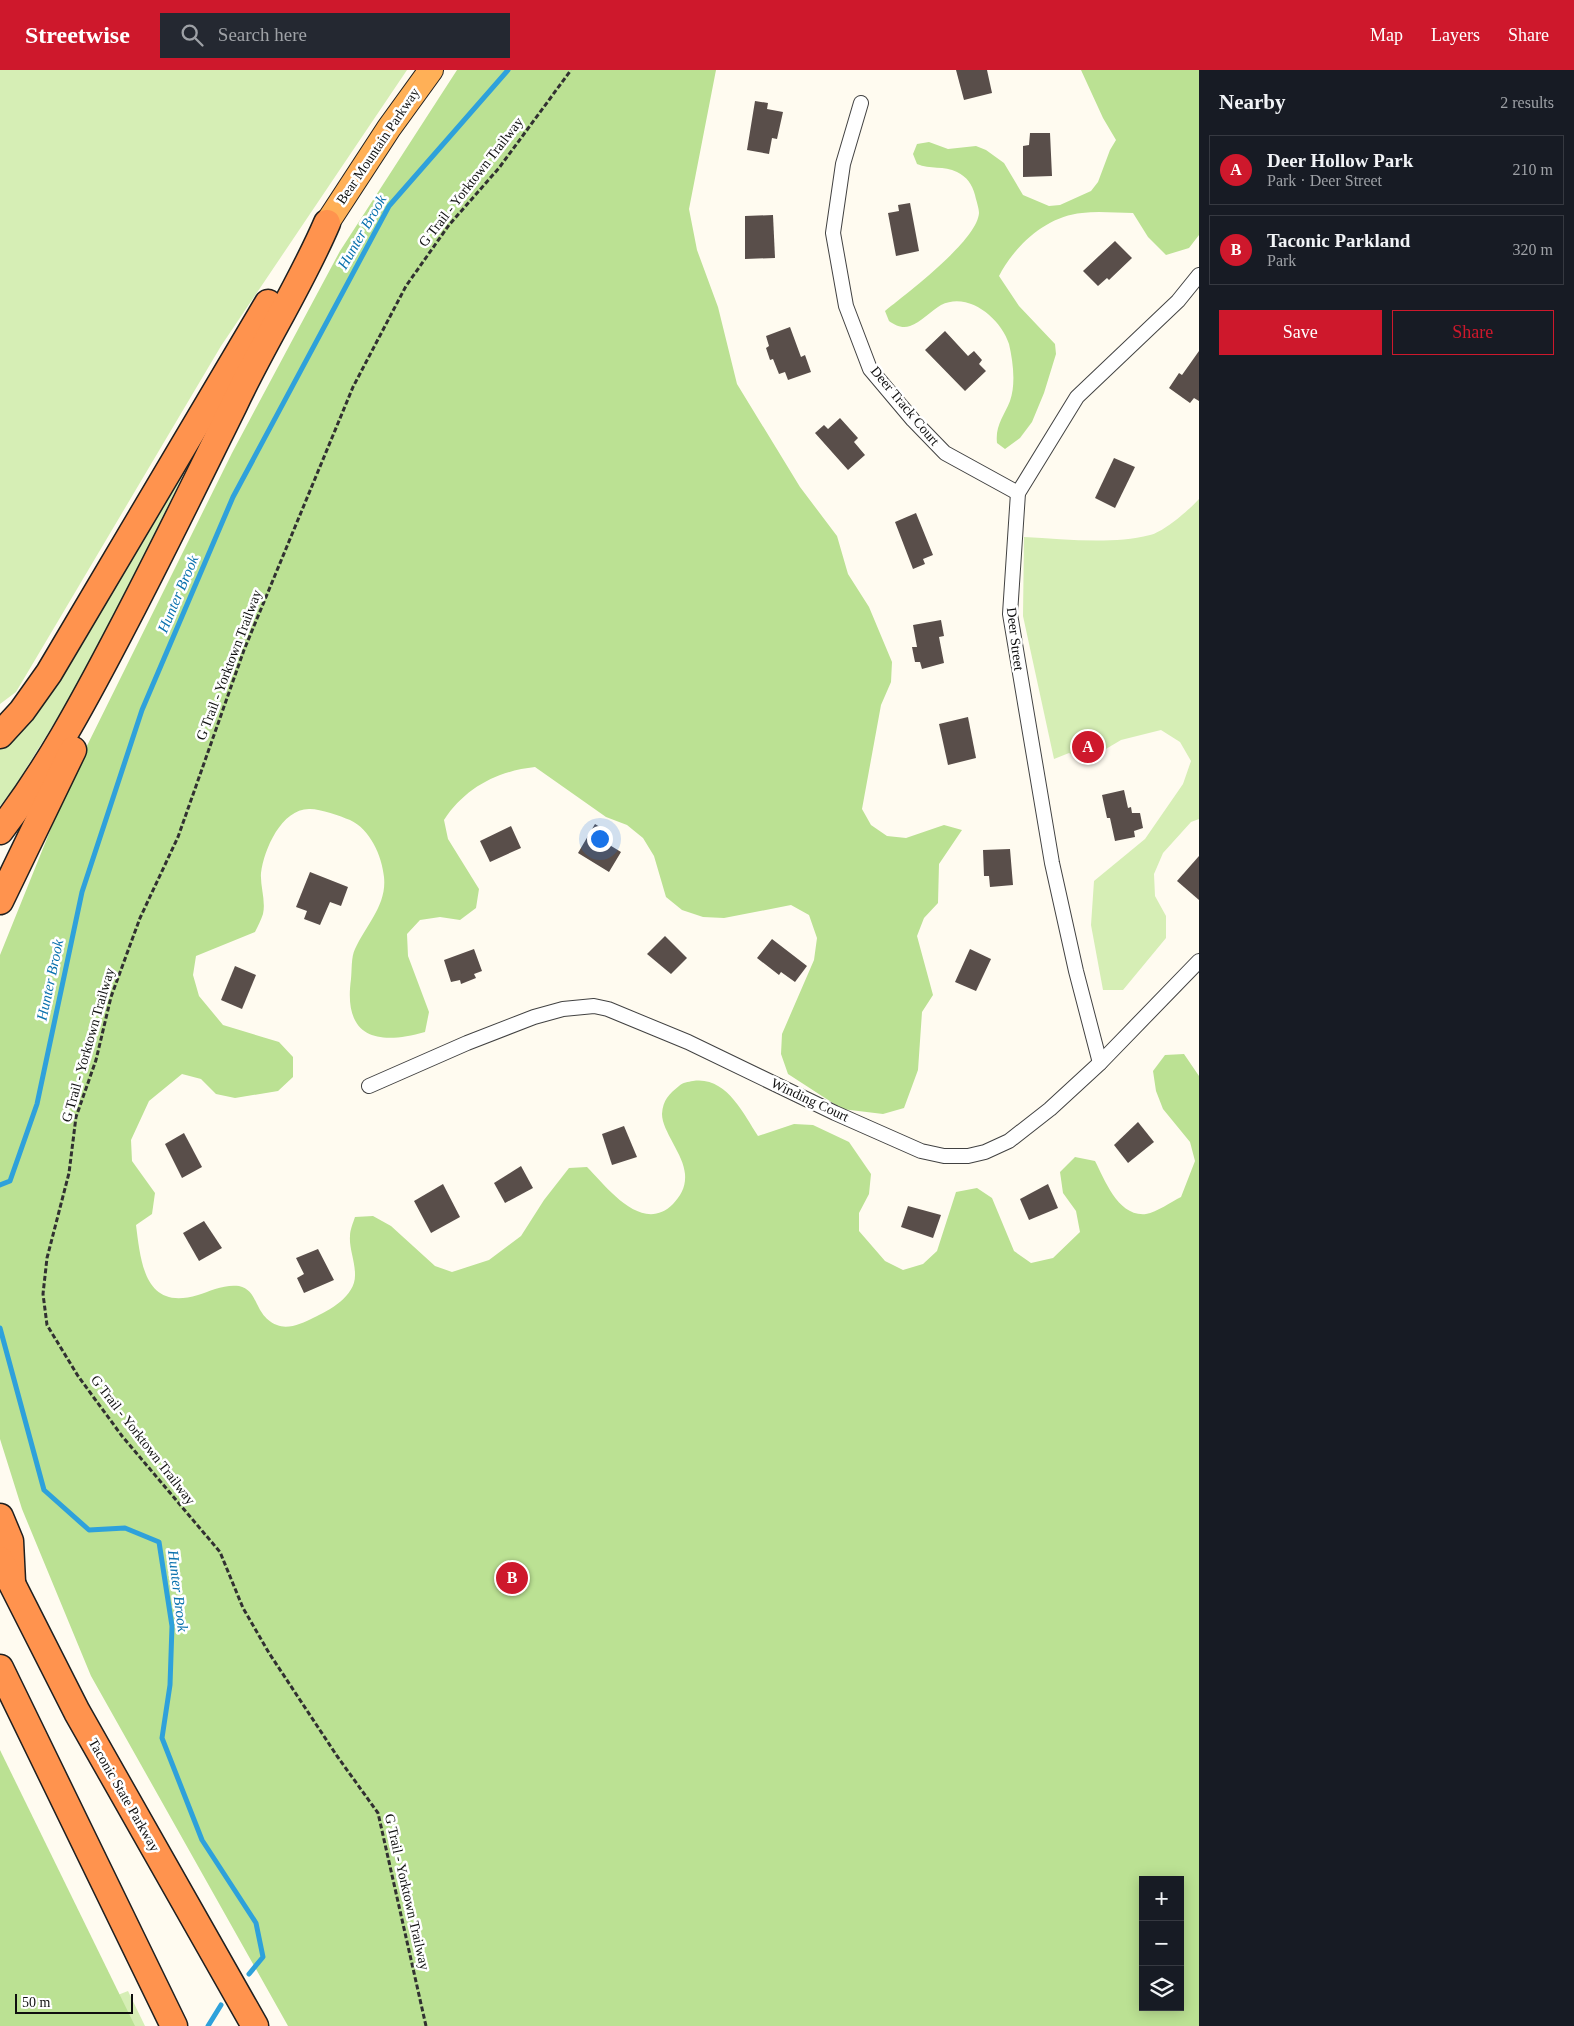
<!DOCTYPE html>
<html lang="en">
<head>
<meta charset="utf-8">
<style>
  :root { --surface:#171b24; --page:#242831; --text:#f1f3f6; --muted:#9ea1a6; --line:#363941; --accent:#ce182c }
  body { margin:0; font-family:Georgia,serif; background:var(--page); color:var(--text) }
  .controls { position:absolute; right:15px; bottom:15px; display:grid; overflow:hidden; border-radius:0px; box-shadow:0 2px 12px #0003 }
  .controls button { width:45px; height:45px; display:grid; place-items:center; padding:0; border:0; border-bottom:1px solid var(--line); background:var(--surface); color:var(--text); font:25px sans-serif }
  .scale { position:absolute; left:15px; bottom:12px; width:118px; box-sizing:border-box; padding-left:5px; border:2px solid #0f0f0f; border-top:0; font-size:14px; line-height:18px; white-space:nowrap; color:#0f0f0f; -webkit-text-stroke:4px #fff; paint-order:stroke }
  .you { position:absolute; left:599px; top:768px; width:18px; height:18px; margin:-12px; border:4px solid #fff; border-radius:50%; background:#1a73e8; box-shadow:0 0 0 8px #1a73e833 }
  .badge { display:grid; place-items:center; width:32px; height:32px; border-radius:50%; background:var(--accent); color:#fff; font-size:16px; font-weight:700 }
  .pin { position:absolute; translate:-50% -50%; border:2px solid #fff; box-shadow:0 1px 5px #0006 }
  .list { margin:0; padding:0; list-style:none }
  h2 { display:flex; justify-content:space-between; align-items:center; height:65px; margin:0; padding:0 20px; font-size:21px }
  h2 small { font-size:16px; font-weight:400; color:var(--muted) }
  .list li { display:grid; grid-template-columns:32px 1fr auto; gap:15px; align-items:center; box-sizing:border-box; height:70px; margin:0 10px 10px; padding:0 10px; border:1px solid var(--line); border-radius:0px }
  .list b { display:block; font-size:19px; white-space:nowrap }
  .list p { margin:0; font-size:16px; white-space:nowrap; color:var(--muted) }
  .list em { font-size:16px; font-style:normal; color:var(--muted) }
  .actions { display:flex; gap:10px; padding:15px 20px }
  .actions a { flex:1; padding:11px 0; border:1px solid var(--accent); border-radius:0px; text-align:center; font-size:18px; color:var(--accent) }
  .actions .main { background:var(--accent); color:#fff }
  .icon { flex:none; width:28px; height:28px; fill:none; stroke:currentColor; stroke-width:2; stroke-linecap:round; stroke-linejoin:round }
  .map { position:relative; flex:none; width:1199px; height:1956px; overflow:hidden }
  header { display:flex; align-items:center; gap:30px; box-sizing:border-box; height:70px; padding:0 25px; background:var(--accent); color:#fff }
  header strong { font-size:24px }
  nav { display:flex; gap:28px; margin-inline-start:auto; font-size:18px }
  .search { width:350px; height:45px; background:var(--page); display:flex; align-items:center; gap:12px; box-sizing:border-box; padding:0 18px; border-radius:0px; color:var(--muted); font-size:19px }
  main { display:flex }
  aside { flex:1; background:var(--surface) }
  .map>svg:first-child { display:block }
  .green { fill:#d6eeb5 }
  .forest { fill:#bbe193; fill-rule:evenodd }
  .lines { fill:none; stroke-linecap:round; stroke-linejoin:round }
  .stream { stroke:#2ea1db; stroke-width:5 }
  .building { fill:#594e4a }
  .minor-casing { stroke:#424242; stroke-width:16 }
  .trunk-casing { stroke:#202020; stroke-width:26 }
  .motorway-casing { stroke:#202020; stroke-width:29 }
  .path { stroke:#313131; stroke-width:3; stroke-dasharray:5 2.5; stroke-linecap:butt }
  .minor { stroke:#fff; stroke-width:14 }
  .trunk { stroke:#ffb057; stroke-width:24 }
  .motorway { stroke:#ff934e; stroke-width:26 }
  .labels { text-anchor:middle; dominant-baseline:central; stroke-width:5; stroke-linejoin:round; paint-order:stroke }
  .street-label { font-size:14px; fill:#0f0f0f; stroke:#fff }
  .water-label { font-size:15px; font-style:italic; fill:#0a71ae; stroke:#fff }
</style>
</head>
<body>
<header>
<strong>Streetwise</strong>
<div class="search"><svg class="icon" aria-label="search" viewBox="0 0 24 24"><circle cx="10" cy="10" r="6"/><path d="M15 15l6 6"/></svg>Search here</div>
<nav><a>Map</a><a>Layers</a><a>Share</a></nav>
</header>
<main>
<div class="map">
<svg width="1199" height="1956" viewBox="0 0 1199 1956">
  <rect width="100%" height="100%" fill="#fffbf0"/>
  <g class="green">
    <path d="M0,0H407L221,276L16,622L0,634Z"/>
    <path d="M182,389L187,397L89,597L14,718L0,736V671Z"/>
    <path d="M1199,429V749L1191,752L1163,783L1154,804L1155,826L1166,846V868L1123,920H1103L1091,855L1094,811L1145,769L1183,714L1191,691L1180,672L1161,660L1121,670L1084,692L1069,683L1054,689L1023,546L1024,467C1065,469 1110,475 1150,465C1164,462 1190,439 1199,429Z"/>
    <path d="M128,1921L145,1956H38Z"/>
  </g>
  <g class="forest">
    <path d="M457,0H716L689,139L697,180L718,237L737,314L800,417L837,466L848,504L869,537L892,592L891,612L881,635L862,739L871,755L887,766L906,768L944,755L962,760L939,794L938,833L924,848L917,866L933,925L922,942L918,1000L904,1038L883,1044L842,1039L788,1004L781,984L782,964L814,890L817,868L809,845L791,835L724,848L703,847L682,840L666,827L654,786L643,768L627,755L606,747L535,697C497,701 465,718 444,750L448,769L479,819L476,838L460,850L440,847L420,850L407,864L408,886L429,942L425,962C376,976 343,967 351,909C352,900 351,887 355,879C366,855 387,835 384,807C382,786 370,759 350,750C340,746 321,739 310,739C282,738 264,779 261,803C260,816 266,831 263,844C261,850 258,856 255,862L196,886L193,905L199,926L223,955L279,972L293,987V1007L278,1021L235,1028L216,1024L201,1009L182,1004L149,1031L131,1070L132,1091L155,1123L152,1144L136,1155C141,1194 145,1241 198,1225C210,1221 225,1214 239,1216C259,1220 254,1246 277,1255C288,1260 303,1253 313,1248C330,1240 356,1226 355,1204C355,1191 349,1178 350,1166C350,1160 353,1153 355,1147L373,1146L391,1156L435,1196L452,1202L489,1190L521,1166L544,1130L569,1098L587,1097C607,1117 642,1165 673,1134C681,1125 686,1117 685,1104C684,1085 662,1061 662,1044C663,1030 669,1024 679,1016C683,1012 688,1012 693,1011C726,1006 743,1043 758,1066L794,1054L813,1055L849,1072L871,1104L869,1124L859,1143V1161L885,1191L903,1200L923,1194L937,1181L956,1122L977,1118L992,1128L1014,1181L1031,1193L1053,1188L1080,1162L1076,1141L1063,1123L1060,1102L1075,1087L1095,1091C1105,1110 1118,1147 1146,1144C1157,1142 1171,1132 1181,1127L1195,1091L1190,1072L1163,1039L1156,1021L1153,1001L1165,985L1184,984L1199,1006V1956H288L91,1606L22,1439L0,1369V885L73,704L232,383L340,181ZM1143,1810H1180V1937H1143Z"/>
    <path d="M1081,0H1199V165L1189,178L1166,185L1148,167L1133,143C1116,143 1099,141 1082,143C1047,146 1015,175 999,206L1019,236L1055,274L1056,284L1044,323L1032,352L1020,368L1005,379L997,373C995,356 1004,346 1010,331C1016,314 1013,291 1009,274C1001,249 969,221 941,235C931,241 921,252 910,256C902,259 895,255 889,251L885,241C907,223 977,171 979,143C979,138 976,130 975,125C972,114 967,107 957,102C944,95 930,100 917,94L913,84L917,74L929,72L948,79L976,76L986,80L1004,93L1023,125L1049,136L1060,135L1091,121L1098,112L1110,80L1116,70L1103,48Z"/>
    <path d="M0,1680L135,1956H0Z"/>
  </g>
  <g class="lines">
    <g class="stream">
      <path d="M0,1115L10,1111L37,1034L82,822L142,640L233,427L389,136L508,0"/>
      <path d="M0,1258L44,1420L89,1460L125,1458L159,1472L172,1556L170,1615L162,1668L202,1770L256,1853L263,1887L249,1904"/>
      <path d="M208,1956L221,1935"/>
    </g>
  </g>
  <g class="building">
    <path d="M956,0H987L992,23L964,30Z"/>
    <path d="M755,31L768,33L767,39L783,42L777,69L772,68L769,84L747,80Z"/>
    <path d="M1030,63H1050L1052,106L1023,107V76L1029,75Z"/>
    <path d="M910,133L919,181L896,186L888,143L899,141L898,135Z"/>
    <path d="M773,145L775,188L745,189V146Z"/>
    <path d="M1115,171L1132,188L1109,210L1107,208L1098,216L1083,201Z"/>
    <path d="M790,257L801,287L805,285L811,302L788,310L785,302L779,304L773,289L770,290L766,278L769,276L766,266Z"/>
    <path d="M945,261L968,286L974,281L982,290L979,294L986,301L965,321L925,280Z"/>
    <path d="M1199,281V331L1194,328L1190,333L1169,318L1179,303L1182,305Z"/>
    <path d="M840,348L858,368L854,372L865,385L848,400L815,363L824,355L828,359Z"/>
    <path d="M1114,388L1135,397L1115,438L1095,428Z"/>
    <path d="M916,443L933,485L923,489L925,494L913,499L895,452Z"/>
    <path d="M941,550L944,566L939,567L944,593L922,599L920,592H915L912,577H917L913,555Z"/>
    <path d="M968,647L976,688L948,695L939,654Z"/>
    <path d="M1124,720L1128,738L1131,737L1132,743H1140L1143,758L1134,761L1135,767L1115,771L1110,748H1107L1102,725Z"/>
    <path d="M595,754L608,762L603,771L621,782L609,802L578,783Z"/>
    <path d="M511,756L521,778L490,792L480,771Z"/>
    <path d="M1010,779L1013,815L990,817L989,806H984L983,780Z"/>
    <path d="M1199,786V830L1177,811Z"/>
    <path d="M310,802L348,817L341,836L330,832L320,855L304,849L307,841L296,837Z"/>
    <path d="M665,866L687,888L671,904L647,884Z"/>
    <path d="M772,869L807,896L795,912L781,902L779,905L757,888Z"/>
    <path d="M474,879L482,901L474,904L476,908L461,914L460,910L451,912L444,890Z"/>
    <path d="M970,879L991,889L976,921L955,912Z"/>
    <path d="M235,896L256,905L242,939L221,930Z"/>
    <path d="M1138,1052L1154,1072L1128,1093L1114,1075Z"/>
    <path d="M624,1056L637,1087L612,1095L602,1064Z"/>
    <path d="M184,1063L202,1097L182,1108L165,1074Z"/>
    <path d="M521,1096L533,1118L505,1133L494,1113Z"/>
    <path d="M443,1114L460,1147L431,1163L414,1131Z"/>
    <path d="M1048,1114L1058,1138L1029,1150L1020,1129Z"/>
    <path d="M908,1136L941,1145L933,1168L901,1157Z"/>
    <path d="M204,1151L222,1178L199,1191L183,1163Z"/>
    <path d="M318,1179L334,1210L304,1223L297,1208L304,1204L296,1188Z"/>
  </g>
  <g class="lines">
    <g class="minor-casing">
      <g id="minor">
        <path d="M861,33L843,94L833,163L846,236L870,299L913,350L945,383L1018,423"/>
        <path d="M1100,993L1076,901L1052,793L1010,544L1018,423L1077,327L1178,231L1199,205"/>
        <path d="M369,1016L467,973L534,947L563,939L594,936L608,939L688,972L835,1043L921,1081L944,1086H968L985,1082L1009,1071L1050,1039L1100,993L1199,891"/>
      </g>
    </g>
    <g class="trunk-casing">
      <path id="trunk" d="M327,153L389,58L431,0"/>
    </g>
    <g class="motorway-casing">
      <g id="motorway">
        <path d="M0,665L22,641L49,603L268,233"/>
        <path d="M0,761C47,700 83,633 119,564C159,488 196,412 234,335C263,273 300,216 327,153"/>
        <path d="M0,831L73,680"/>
        <path d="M0,1447L10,1471L12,1512"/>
        <path d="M0,1490L77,1642L255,1956"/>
        <path d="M0,1598L174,1956"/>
      </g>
    </g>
    <path class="path" d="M426,1956L378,1743L337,1686L269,1583L243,1538L220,1482L122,1366L78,1306L47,1255L43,1224L47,1188L69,1103L76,1047L96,990L111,927L140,848L178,767L244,580L353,317L406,216L449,155L499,98L571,0"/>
    <use href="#minor" class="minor"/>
    <use href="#trunk" class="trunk"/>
    <use href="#motorway" class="motorway"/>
  </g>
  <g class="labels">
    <g class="street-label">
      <text transform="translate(378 76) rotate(-56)">Bear Mountain Parkway</text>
      <text transform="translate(471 112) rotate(-52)">G Trail - Yorktown Trailway</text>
      <text transform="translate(905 336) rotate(50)">Deer Track Court</text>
      <text transform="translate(1015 569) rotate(83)">Deer Street</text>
      <text transform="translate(229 595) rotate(-69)">G Trail - Yorktown Trailway</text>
      <text transform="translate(88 975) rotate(-74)">G Trail - Yorktown Trailway</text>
      <text transform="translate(810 1030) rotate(25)">Winding Court</text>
      <text transform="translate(143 1370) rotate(52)">G Trail - Yorktown Trailway</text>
      <text transform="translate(124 1725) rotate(60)">Taconic State Parkway</text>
      <text transform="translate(407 1822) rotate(77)">G Trail - Yorktown Trailway</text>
    </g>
    <g class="water-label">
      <text transform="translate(362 162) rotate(-60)">Hunter Brook</text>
      <text transform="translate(178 524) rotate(-67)">Hunter Brook</text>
      <text transform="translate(50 910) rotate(-78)">Hunter Brook</text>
      <text transform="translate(178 1521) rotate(83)">Hunter Brook</text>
    </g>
  </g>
</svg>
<div class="controls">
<button>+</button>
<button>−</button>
<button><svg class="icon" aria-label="layers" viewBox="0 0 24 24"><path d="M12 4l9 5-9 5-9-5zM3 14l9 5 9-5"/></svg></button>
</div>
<div class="scale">50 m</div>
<div class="you"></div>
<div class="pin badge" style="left:1088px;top:677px">A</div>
<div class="pin badge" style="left:512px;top:1508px">B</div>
</div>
<aside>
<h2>Nearby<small>2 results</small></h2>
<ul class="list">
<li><span class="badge">A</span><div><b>Deer Hollow Park</b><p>Park · Deer Street</p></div><em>210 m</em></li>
<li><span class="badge">B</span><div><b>Taconic Parkland</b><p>Park</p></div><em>320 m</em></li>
</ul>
<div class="actions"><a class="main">Save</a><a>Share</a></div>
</aside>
</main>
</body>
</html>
